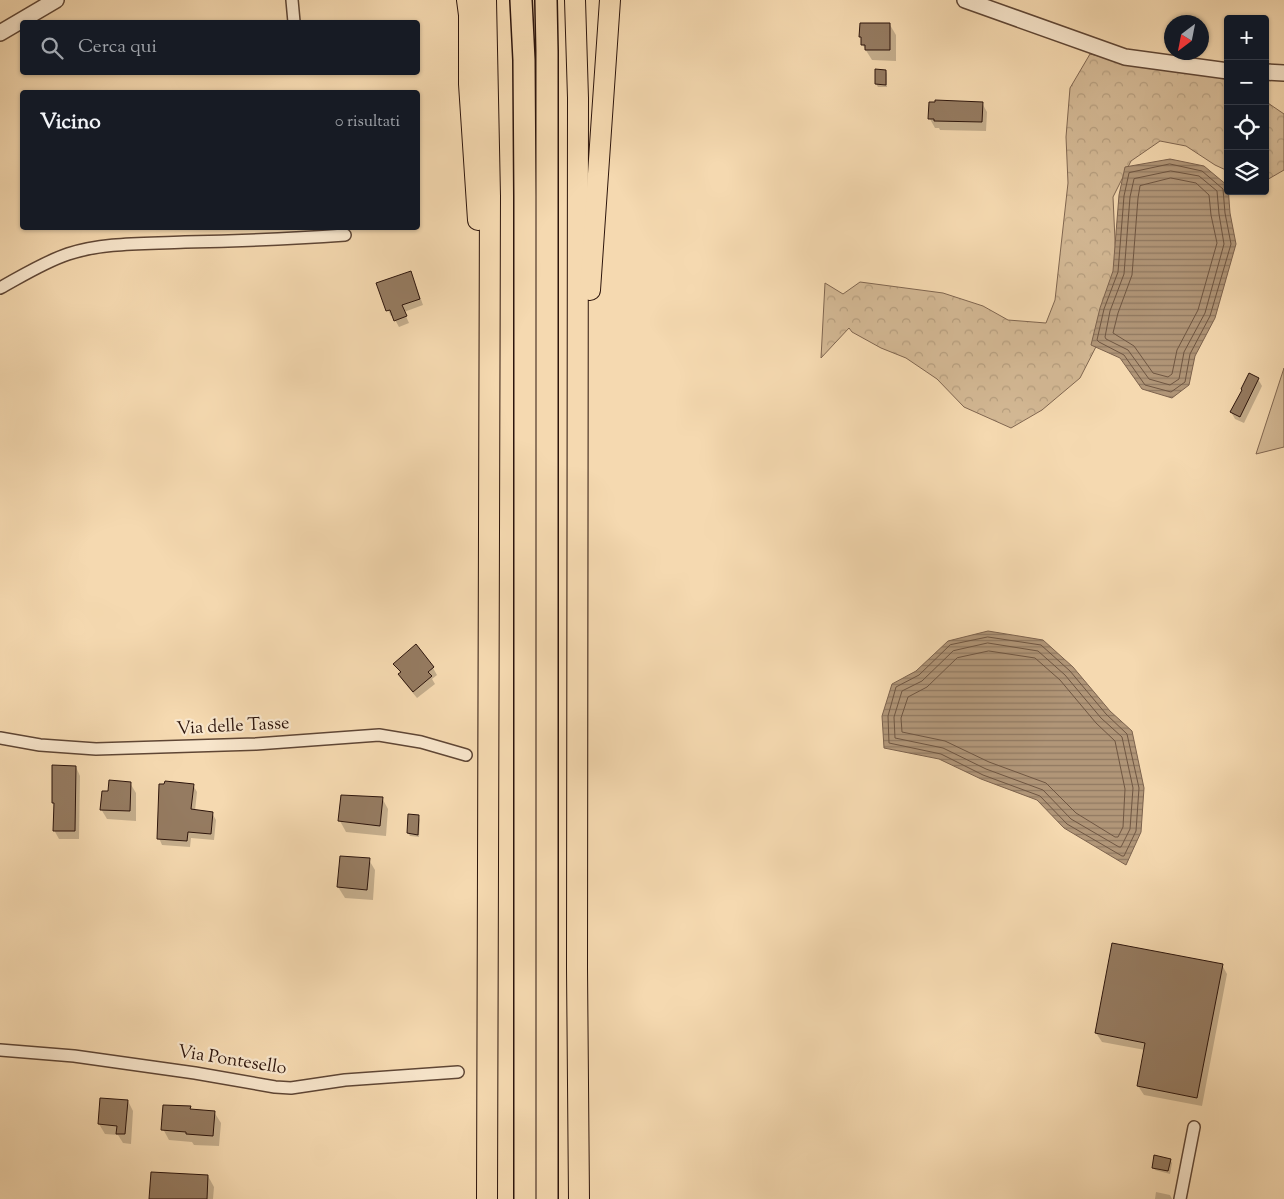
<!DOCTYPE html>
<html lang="it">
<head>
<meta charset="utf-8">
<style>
  :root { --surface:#171b24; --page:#20242c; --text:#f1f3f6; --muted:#9ea1a6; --line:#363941 }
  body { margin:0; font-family:"Sorts Mill Goudy",serif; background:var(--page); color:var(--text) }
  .controls { position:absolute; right:15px; top:15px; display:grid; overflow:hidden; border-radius:5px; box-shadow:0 1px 4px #0004 }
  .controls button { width:45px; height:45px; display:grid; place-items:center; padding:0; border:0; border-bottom:1px solid var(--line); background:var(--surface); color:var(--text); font:25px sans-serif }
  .compass { position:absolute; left:1164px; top:15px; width:45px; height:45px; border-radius:50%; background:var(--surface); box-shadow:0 1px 4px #0004; rotate:212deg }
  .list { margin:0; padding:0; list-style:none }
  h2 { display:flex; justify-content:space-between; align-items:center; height:65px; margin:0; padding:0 20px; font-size:21px }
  h2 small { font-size:16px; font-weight:400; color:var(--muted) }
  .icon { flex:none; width:28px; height:28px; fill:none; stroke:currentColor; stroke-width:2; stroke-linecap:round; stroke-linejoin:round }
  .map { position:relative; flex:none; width:1284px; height:1199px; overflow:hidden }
  .search { position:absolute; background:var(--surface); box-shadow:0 1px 4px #0004; left:20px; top:20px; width:400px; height:55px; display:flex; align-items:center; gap:12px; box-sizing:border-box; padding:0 18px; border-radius:5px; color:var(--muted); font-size:19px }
  .panel { position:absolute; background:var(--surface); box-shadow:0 1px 4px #0004; left:20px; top:90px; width:400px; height:140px; border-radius:5px }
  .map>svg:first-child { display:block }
  .green { fill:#d3b894; stroke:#806650 }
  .forest { fill:url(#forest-crowns); stroke:#806650 }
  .water { fill:url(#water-rules); stroke:#7c624d }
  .shadow { fill:#0003 }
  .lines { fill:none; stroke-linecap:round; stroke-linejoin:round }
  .shore { stroke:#6f5642; stroke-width:1 }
  .building { fill:#957b61; stroke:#2d150c }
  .minor-casing { stroke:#5f4635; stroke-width:14 }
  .tertiary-casing { stroke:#5f4635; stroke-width:18 }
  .trunk-casing { stroke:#2d150c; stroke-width:22 }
  .motorway-casing { stroke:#2d150c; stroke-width:24 }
  .minor { stroke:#f8e6cc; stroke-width:11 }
  .tertiary { stroke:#f8e6cc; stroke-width:15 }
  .trunk { stroke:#f5d9b0; stroke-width:20 }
  .motorway { stroke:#f5d9b0; stroke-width:21 }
  .labels { text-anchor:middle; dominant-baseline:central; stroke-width:4.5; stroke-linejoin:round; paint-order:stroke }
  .street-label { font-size:18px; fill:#2d150c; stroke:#f8e6cc }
</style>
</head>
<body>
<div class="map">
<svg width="1284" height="1199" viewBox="0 0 1284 1199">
  <defs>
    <pattern id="forest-crowns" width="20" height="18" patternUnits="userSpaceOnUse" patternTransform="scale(1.25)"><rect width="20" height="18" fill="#d3b894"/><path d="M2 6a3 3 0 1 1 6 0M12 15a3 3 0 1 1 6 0" fill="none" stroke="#b59d7e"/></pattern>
    <pattern id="water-rules" width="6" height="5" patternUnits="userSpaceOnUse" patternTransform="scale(1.25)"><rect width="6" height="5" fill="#b19678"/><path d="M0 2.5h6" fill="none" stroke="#907961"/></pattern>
  </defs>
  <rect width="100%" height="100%" fill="#f5d9b0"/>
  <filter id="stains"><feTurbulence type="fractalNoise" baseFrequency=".004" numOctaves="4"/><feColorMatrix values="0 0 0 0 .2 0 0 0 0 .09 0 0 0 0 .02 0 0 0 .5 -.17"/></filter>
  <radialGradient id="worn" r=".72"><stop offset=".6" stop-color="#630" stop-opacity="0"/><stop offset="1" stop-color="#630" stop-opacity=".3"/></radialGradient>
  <path class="green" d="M1284,368V447L1256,454Z"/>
  <g class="forest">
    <path d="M1090,54L1138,65L1228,75V171L1215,165L1186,146L1160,141L1131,161L1113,197L1117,283L1102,335L1080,378L1042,410L1011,428L964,407L937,379L906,358L881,348L852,332L849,328L821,358L825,283L843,294L860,282L943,293L983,306L1008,320L1046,323L1055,300L1068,183L1066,137L1070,88Z"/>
    <path d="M1265,101L1284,114V170L1265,181Z"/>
  </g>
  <g class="water">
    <path d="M1170,159L1204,166L1228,186L1230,213L1236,244L1215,318L1195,356L1189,385L1172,398L1142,389L1120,358L1091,345L1100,308L1113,271L1119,195L1125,167Z"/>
    <path d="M988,631L1043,640L1073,667L1110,711L1132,731L1144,788L1141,832L1126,865L1064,828L1037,800L981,779L939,759L884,748L882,716L892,684L916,671L948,641Z"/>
  </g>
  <g class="shadow">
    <path d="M890,25L896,35V61L872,60L862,44L861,36Z"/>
    <path d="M886,71L887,74V87H878L876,84Z"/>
    <path d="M982,103L987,112L986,131L940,130L939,128H935L930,119Z"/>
    <path d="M411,272L423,305L404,312L409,323L399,327L393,316H391L388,310Z"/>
    <path d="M1258,379L1262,386L1244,423L1235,419L1231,412L1243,391Z"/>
    <path d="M394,664L433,668L437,675L432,679L435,684L417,698L403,681L399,674L401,673Z"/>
    <path d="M53,767H76L80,776L79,839H59L54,830Z"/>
    <path d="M130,783L136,793V821L107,819L101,809L109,793Z"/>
    <path d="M166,785H193L197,792L195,811L212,813L216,820L214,840L191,838L190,847L162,845L159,838Z"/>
    <path d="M382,798L388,809L386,836L346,832L340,821Z"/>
    <path d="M419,817L420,820L419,837L410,836L408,833Z"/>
    <path d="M369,860L375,870L373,900L345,898L338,887Z"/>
    <path d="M1222,965L1227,974L1202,1106L1144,1095L1138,1086L1145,1050L1102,1042L1096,1033Z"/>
    <path d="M128,1101L133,1111L131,1144L123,1143L118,1135L105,1134L99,1124Z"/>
    <path d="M190,1108L191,1110L214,1112L221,1123L219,1146L194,1145L192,1142L169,1140L163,1129Z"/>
    <path d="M1170,1160L1172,1163L1170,1174L1155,1170L1153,1167Z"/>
    <path d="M208,1176L214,1187L213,1199H151Z"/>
    <path d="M1156,1192L1170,1195L1172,1199H1155Z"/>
  </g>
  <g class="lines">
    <g class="shore">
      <path d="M1170,164L1202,171L1223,189L1225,213L1231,244L1210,316L1190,354L1185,382L1171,392L1145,385L1124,355L1099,342L1097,340L1104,309L1118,272L1124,196L1129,173Z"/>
      <path d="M1171,171L1199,176L1217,191L1219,214L1224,244L1205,313L1184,352L1179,379L1170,385L1149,379L1128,350L1106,339L1105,337L1110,311L1124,274L1130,197L1134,179Z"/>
      <path d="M1171,178L1196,183L1209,195L1211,215L1217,243L1198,310L1177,350L1172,374L1168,377L1153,373L1134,346L1113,333L1118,313L1132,275L1138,198L1140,186Z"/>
      <path d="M988,637L1041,645L1070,671L1106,714L1127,734L1139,788L1136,831L1124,856H1122L1067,824L1040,796L983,775L941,754L889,743L888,716L896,687L919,675L950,645Z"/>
      <path d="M988,643L1038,651L1065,675L1101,718L1122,737L1133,788L1130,829L1121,847H1119L1071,819L1043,790L986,769L943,748L895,738L894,717L902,691L922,681L953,651Z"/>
      <path d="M989,651L1035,658L1060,680L1096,723L1115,741L1125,789L1123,827L1118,837H1115L1076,813L1046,783L989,762L945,741L902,732L901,718L908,697L927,687L957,658Z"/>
    </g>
  </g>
  <g class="building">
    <path d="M860,23H890V50H865V45H861V37H859Z"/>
    <path d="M875,69L886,70V85L875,84Z"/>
    <path d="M935,100L983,102L982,122L934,121V119H928L929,102H935Z"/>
    <path d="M411,271L420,299L402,305L407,316L394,321L390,310L386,311L376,283Z"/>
    <path d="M1249,373L1259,378L1240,417L1230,412L1242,390L1241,389Z"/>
    <path d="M416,644L434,667L428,672L432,676L413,692L398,674L401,672L393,664Z"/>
    <path d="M52,765L76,766L75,831H53L54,803H52Z"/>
    <path d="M109,780L131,782L130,811L100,810L102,791H108Z"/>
    <path d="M165,781L194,784L191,809L213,812L211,834L188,832L187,841L157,839L159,784H164Z"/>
    <path d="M341,795L383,797L380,826L338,821Z"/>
    <path d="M408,814L419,815L418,835L407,833Z"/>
    <path d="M340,856L370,858L367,890L337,887Z"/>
    <path d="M1112,943L1223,964L1197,1098L1137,1086L1145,1043L1095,1033Z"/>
    <path d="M100,1098L128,1100L125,1134H116L117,1126L98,1124Z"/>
    <path d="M163,1105L191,1106L190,1109L215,1111L213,1136L186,1134V1132L161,1130Z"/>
    <path d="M1154,1155L1171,1159L1168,1171L1152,1168Z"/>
    <path d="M151,1172L208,1175L207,1199H149Z"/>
  </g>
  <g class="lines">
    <g class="minor-casing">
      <g id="minor">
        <path d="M292,0L294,22"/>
        <path d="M0,288C22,276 44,262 68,254C105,242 146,244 185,242C238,241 291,239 345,235"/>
        <path d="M0,738L40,745L96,749L256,744L379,735L421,742L466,755"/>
        <path d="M0,1050L74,1056L195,1073L275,1087L291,1088L345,1080L458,1072"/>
        <path d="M1180,1199L1194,1127"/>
      </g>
    </g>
    <g class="tertiary-casing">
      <g id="tertiary">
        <path d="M965,0L1125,57L1228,71"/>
        <path d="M0,33L56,0"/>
        <path d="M1265,72L1284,73"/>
      </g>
    </g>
    <g class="trunk-casing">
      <g id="trunk">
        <path d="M467,0L469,15V84L478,220"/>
        <path d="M486,0L490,196L487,1199"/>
        <path d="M575,0L578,98L577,968L579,1199"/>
        <path d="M590,290L610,0"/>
      </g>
    </g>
    <g class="motorway-casing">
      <g id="motorway">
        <path d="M521,0L524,60L525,196V1199"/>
        <path d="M546,0L547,51V1199"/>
      </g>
    </g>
    <use href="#minor" class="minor"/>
    <use href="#tertiary" class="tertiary"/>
    <use href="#trunk" class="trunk"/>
    <use href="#motorway" class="motorway"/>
  </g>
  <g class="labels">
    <g class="street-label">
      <text transform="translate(233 727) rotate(-3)">Via delle Tasse</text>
      <text transform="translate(232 1061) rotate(9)">Via Pontesello</text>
    </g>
  </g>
  <rect width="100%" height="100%" filter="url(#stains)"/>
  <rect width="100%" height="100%" fill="url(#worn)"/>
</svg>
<div class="controls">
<button>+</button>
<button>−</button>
<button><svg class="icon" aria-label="locate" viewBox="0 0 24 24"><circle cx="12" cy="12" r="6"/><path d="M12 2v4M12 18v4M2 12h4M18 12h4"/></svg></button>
<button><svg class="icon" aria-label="layers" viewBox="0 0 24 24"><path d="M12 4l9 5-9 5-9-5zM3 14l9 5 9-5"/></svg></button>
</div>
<svg class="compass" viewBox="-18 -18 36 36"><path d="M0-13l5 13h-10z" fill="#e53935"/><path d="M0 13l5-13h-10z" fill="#9ea1a6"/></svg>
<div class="search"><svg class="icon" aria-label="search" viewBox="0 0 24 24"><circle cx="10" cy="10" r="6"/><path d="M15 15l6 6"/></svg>Cerca qui</div>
<section class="panel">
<h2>Vicino<small>0 risultati</small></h2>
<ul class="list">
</ul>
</section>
</div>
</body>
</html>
